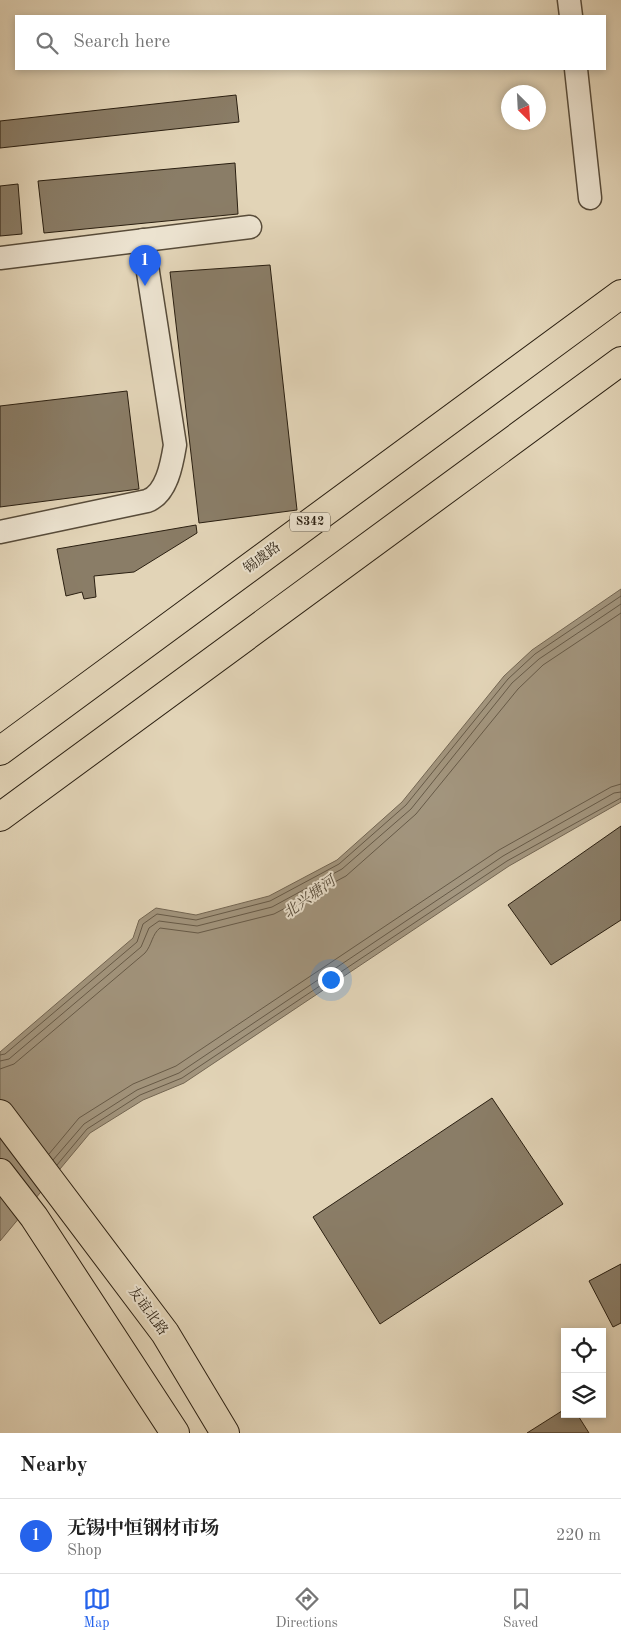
<!DOCTYPE html>
<html lang="en">
<head>
<meta charset="utf-8">
<style>
  :root { --surface:#fff; --page:#f6f6f6; --text:#222; --muted:#767676; --line:#e0e0e0; --accent:#2563eb }
  body { margin:0; font-family:"Old Standard TT","Noto Serif SC",serif; background:var(--page); color:var(--text) }
  .controls { position:absolute; right:15px; bottom:15px; display:grid; overflow:hidden; border-radius:0px; box-shadow:0 2px 8px #0003 }
  .controls button { width:45px; height:45px; display:grid; place-items:center; padding:0; border:0; border-bottom:1px solid var(--line); background:var(--surface); color:var(--text); font:25px sans-serif }
  .compass { position:absolute; left:501px; top:85px; width:45px; height:45px; border-radius:50%; background:var(--surface); box-shadow:0 2px 8px #0003; rotate:156deg }
  .you { position:absolute; left:330px; top:979px; width:18px; height:18px; margin:-12px; border:4px solid #fff; border-radius:50%; background:#1a73e8; box-shadow:0 0 0 8px #1a73e833 }
  .badge { display:grid; place-items:center; width:32px; height:32px; border-radius:50%; background:var(--accent); color:#fff; font-size:16px; font-weight:700 }
  .pin { position:absolute; translate:-50% -41px; filter:drop-shadow(0 1px 2px #0008) }
  .pin::after { content:''; position:absolute; top:26px; width:18px; height:15px; background:inherit; clip-path:polygon(0 0,100% 0,50% 100%) }
  .list { margin:0; padding:0; list-style:none }
  h2 { display:flex; justify-content:space-between; align-items:center; height:65px; margin:0; padding:0 20px; font-size:21px }
  h2 small { font-size:16px; font-weight:400; color:var(--muted) }
  .list li { display:grid; grid-template-columns:32px 1fr auto; gap:15px; align-items:center; box-sizing:border-box; height:75px; padding:0 20px; border-top:1px solid var(--line) }
  .list b { display:block; font-size:19px; white-space:nowrap }
  .list p { margin:0; font-size:16px; white-space:nowrap; color:var(--muted) }
  .list em { font-size:16px; font-style:normal; color:var(--muted) }
  .icon { flex:none; width:28px; height:28px; fill:none; stroke:currentColor; stroke-width:2; stroke-linecap:round; stroke-linejoin:round }
  .map { position:relative; flex:none; width:621px; height:1433px; overflow:hidden }
  .search { position:absolute; background:var(--surface); box-shadow:0 2px 8px #0003; left:15px; right:15px; top:15px; height:55px; display:flex; align-items:center; gap:12px; box-sizing:border-box; padding:0 18px; border-radius:0px; color:var(--muted); font-size:19px }
  .sheet { height:140px; background:var(--surface) }
  nav { display:flex; justify-content:space-around; align-items:center; box-sizing:border-box; height:70px; border-top:1px solid var(--line); background:var(--surface); font-size:14px; color:var(--muted) }
  nav a { display:grid; justify-items:center; gap:2px }
  nav .on { color:var(--accent) }
  .map>svg:first-child { display:block }
  .water { fill:#a3967f; stroke:#736653 }
  .lines { fill:none; stroke-linecap:round; stroke-linejoin:round }
  .shore { stroke:#665a48; stroke-width:1 }
  .building { fill:#8a7d67; stroke:#2a1f11 }
  .minor-casing { stroke:#584c3a; stroke-width:25 }
  .primary-casing { stroke:#2a1f11; stroke-width:30 }
  .minor { stroke:#ece3d0; stroke-width:22 }
  .primary { stroke:#e2d4b7; stroke-width:28 }
  .labels { text-anchor:middle; dominant-baseline:central; stroke-width:4; stroke-linejoin:round; paint-order:stroke }
  .shield { fill:#ece3d0; stroke:#645a4a; stroke-width:1 }
  .shield-label { font-size:12px; font-weight:bold; fill:#2a1f11 }
  .street-label { font-size:14px; fill:#2a1f11; stroke:#ece3d0 }
  .water-label { font-size:15px; font-style:italic; fill:#544938; stroke:#ece3d0 }
</style>
</head>
<body>
<div class="map">
<svg width="621" height="1433" viewBox="0 0 621 1433">
  <rect width="100%" height="100%" fill="#e2d4b7"/>
  <filter id="stains"><feTurbulence type="fractalNoise" baseFrequency=".004" numOctaves="4"/><feColorMatrix values="0 0 0 0 .2 0 0 0 0 .09 0 0 0 0 .02 0 0 0 .5 -.17"/></filter>
  <radialGradient id="worn" r=".72"><stop offset=".6" stop-color="#630" stop-opacity="0"/><stop offset="1" stop-color="#630" stop-opacity=".3"/></radialGradient>
  <path class="water" d="M621,589V802L509,866L184,1083L143,1100L90,1133L0,1241V1052L133,938L139,920L156,908L196,915L269,896L337,860L402,802L504,676L532,650Z"/>
  <g class="lines">
    <g class="shore">
      <path d="M0,1055L5,1054L137,942L143,924L157,914L196,920L270,901L339,864L406,805L508,679L535,654L621,596"/>
      <path d="M0,1061L9,1059L141,947L149,928L159,921L197,926L272,907L342,869L411,809L512,683L539,659L621,604"/>
      <path d="M0,1069L14,1064L145,953C152,945 152,934 160,928L198,933L274,914L346,876L416,814L518,689L543,665L621,613"/>
      <path d="M49,1154L79,1118L133,1084L176,1066L499,850L611,787L621,784"/>
      <path d="M53,1160L84,1124L137,1090L179,1073L503,856L614,793L621,792"/>
      <path d="M57,1165L87,1129L140,1095L182,1078L507,861L621,798"/>
    </g>
  </g>
  <g class="building">
    <path d="M236,95L239,122L0,148V121Z"/>
    <path d="M235,163L238,214L44,233L38,181Z"/>
    <path d="M18,184L22,234L0,236V186Z"/>
    <path d="M270,265L297,510L199,523L170,272Z"/>
    <path d="M127,391L139,489L0,507V406Z"/>
    <path d="M196,525L197,533L134,572L94,576L96,597L84,599L82,592L66,596L57,549Z"/>
    <path d="M621,826V920L551,965L508,905Z"/>
    <path d="M492,1098L563,1204L380,1324L313,1217Z"/>
    <path d="M621,1264V1323L613,1327L589,1281Z"/>
    <path d="M565,1409V1414H577L589,1433H527Z"/>
  </g>
  <g class="lines">
    <g class="minor-casing">
      <g id="minor">
        <path d="M569,0L571,16"/>
        <path d="M576,69L590,198"/>
        <path d="M0,258L250,227"/>
        <path d="M0,532L147,501C167,494 172,463 175,445L143,240"/>
      </g>
    </g>
    <g class="primary-casing">
      <g id="primary">
        <path d="M0,751L621,294"/>
        <path d="M0,817L621,361"/>
        <path d="M0,1114L165,1333L225,1433"/>
        <path d="M0,1173L34,1217L175,1433"/>
      </g>
    </g>
    <use href="#minor" class="minor"/>
    <use href="#primary" class="primary"/>
  </g>
  <g class="labels">
    <rect class="shield" x="290" y="512.5" width="40" height="19" rx="4"/>
    <g class="shield-label">
      <text x="310" y="522">S342</text>
    </g>
    <g class="street-label">
      <text transform="translate(262 558) rotate(-37)">锡虞路</text>
      <text transform="translate(148 1311) rotate(54)">友谊北路</text>
    </g>
    <g class="water-label">
      <text transform="translate(310 898) rotate(-36)">北兴塘河</text>
    </g>
  </g>
  <rect width="100%" height="100%" filter="url(#stains)"/>
  <rect width="100%" height="100%" fill="url(#worn)"/>
</svg>
<div class="controls">
<button><svg class="icon" aria-label="locate" viewBox="0 0 24 24"><circle cx="12" cy="12" r="6"/><path d="M12 2v4M12 18v4M2 12h4M18 12h4"/></svg></button>
<button><svg class="icon" aria-label="layers" viewBox="0 0 24 24"><path d="M12 4l9 5-9 5-9-5zM3 14l9 5 9-5"/></svg></button>
</div>
<svg class="compass" viewBox="-18 -18 36 36"><path d="M0-13l5 13h-10z" fill="#e53935"/><path d="M0 13l5-13h-10z" fill="#767676"/></svg>
<div class="you"></div>
<div class="pin badge" style="left:145px;top:286px">1</div>
<div class="search"><svg class="icon" aria-label="search" viewBox="0 0 24 24"><circle cx="10" cy="10" r="6"/><path d="M15 15l6 6"/></svg>Search here</div>
</div>
<section class="sheet">
<h2>Nearby<small></small></h2>
<ul class="list">
<li><span class="badge">1</span><div><b>无锡中恒钢材市场</b><p>Shop</p></div><em>220 m</em></li>
</ul>
</section>
<nav>
<a class="on"><svg class="icon" aria-label="map" viewBox="0 0 24 24"><path d="M3 6l6-2 6 2 6-2v14l-6 2-6-2-6 2zM9 4v14M15 6v14"/></svg>Map</a>
<a><svg class="icon" aria-label="directions" viewBox="0 0 24 24"><path d="M12 3l9 9-9 9-9-9zM9 14v-3h6M13 9l2 2-2 2"/></svg>Directions</a>
<a><svg class="icon" aria-label="saved" viewBox="0 0 24 24"><path d="M7 4h10v16l-5-4-5 4z"/></svg>Saved</a>
</nav>
</body>
</html>
